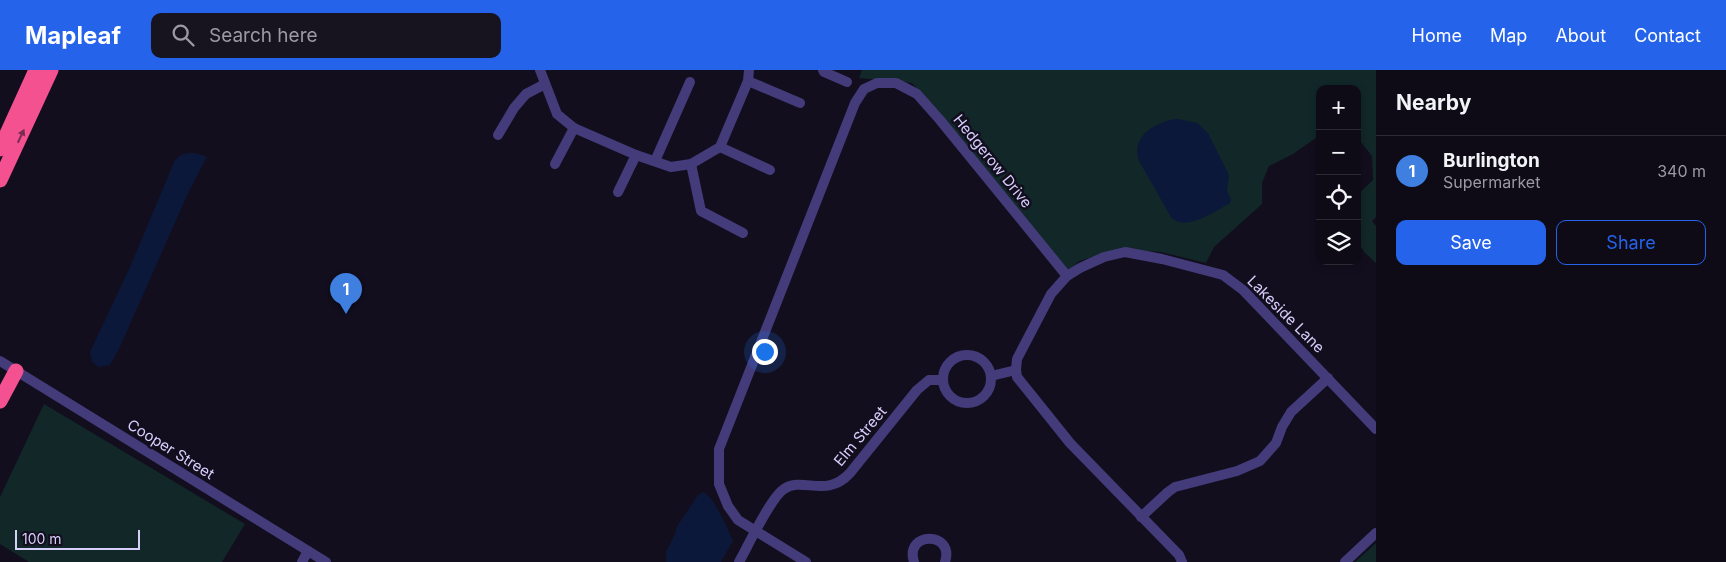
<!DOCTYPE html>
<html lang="en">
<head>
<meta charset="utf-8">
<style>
  :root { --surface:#0e0a16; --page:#17131f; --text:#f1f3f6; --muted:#9b9aa1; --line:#2e2b35; --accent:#2563eb }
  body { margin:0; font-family:Inter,sans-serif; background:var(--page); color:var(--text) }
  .controls { position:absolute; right:15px; top:15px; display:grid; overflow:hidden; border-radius:10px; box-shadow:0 2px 8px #0003 }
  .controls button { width:45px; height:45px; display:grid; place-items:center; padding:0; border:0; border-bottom:1px solid var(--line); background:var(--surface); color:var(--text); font:25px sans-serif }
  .scale { position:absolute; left:15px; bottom:12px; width:125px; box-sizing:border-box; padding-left:5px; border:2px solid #d7cefc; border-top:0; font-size:14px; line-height:18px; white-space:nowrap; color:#d7cefc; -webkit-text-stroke:4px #120e1e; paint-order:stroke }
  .you { position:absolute; left:764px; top:281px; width:18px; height:18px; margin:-12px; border:4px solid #fff; border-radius:50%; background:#1a73e8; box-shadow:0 0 0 8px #1a73e833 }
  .badge { display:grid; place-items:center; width:32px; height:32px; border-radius:50%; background:var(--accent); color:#fff; font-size:16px; font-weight:700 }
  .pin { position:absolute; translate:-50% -41px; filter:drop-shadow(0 1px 2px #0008) }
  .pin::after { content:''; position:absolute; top:26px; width:18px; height:15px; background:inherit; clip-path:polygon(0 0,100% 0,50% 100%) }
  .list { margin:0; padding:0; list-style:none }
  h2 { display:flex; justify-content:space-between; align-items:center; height:65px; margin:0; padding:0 20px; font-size:21px }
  h2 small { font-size:16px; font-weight:400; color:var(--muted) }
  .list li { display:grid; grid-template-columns:32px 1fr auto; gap:15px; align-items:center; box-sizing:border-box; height:70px; padding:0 20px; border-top:1px solid var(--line) }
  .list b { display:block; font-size:19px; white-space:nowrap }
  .list p { margin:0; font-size:16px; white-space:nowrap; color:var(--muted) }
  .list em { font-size:16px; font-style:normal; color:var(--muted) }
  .actions { display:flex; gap:10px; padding:15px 20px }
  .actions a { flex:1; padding:11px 0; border:1px solid var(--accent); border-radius:10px; text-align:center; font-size:18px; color:var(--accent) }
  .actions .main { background:var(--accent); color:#fff }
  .icon { flex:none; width:28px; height:28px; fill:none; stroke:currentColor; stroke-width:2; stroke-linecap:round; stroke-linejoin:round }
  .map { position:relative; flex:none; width:1376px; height:492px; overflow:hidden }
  header { display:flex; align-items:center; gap:30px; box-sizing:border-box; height:70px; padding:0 25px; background:var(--accent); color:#fff }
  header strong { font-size:24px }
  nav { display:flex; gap:28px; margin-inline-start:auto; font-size:18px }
  .search { width:350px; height:45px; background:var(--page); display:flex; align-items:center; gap:12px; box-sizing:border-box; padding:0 18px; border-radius:10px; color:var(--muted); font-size:19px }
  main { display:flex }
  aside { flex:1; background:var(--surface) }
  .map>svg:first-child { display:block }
  .green { fill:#112728 }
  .water { fill:#0c1839 }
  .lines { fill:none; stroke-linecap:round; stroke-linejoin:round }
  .minor { stroke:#433b7a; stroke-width:10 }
  .highway { stroke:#f45191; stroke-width:15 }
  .oneway { fill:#782c52 }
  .labels { text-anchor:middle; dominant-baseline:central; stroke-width:5; stroke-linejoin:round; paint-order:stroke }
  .street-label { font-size:15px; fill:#d7cefc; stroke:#120e1e }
</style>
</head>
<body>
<header>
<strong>Mapleaf</strong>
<div class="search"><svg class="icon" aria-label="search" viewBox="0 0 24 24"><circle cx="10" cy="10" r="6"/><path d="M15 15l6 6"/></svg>Search here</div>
<nav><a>Home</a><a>Map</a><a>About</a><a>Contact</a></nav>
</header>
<main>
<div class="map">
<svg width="1376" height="492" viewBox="0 0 1376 492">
  <rect width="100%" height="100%" fill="#120e1e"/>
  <g class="green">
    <path d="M862,0H1376V147L1372,151L1376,156V193L1364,182L1357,170V125L1373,110L1372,86L1357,67V19H1320V65L1293,84L1269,96L1262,113V134L1214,177L1206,193L1161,182L1120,180L1079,191L1068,201L912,13L859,8Z"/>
    <path d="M44,334L245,454L222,492H29L0,474V427Z"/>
    <path d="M1376,473V492H1355Z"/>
  </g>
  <g class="water">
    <path d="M1179,49L1197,53L1208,63L1229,105L1227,121L1231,129L1230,133C1216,141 1184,163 1171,147L1139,91C1130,66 1157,50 1179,49Z"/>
    <path d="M189,83H195L207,87L189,121L119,279L110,295L98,297L92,291L90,282L130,197L175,90L181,85Z"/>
    <path d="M703,422C713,425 729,461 733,471L721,492H666V482L676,462V458L698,425Z"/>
  </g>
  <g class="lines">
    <g class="minor">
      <path d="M540,0L557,44L574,58L636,85L671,97L691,94L720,77L748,11L749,0"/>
      <path d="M823,0L824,2L847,12"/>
      <path d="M748,11L800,33"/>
      <path d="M498,65L514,38L526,24L545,14"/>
      <path d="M720,77L770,100"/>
      <path d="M655,91L690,12"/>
      <path d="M555,94L574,58"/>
      <path d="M691,94L701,141L743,163"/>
      <path d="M618,122L636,85"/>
      <circle cx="967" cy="309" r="24"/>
      <path d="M0,291L326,492"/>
      <path d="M991,306L1016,300"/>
      <path d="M1141,447L1168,422L1175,417L1237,401L1260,391L1276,373L1282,357L1291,342L1328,308"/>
      <path d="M302,492L308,481"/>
      <path d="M739,492C748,476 771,427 784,419C803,406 826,429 850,403L917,320L929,310H943"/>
      <path d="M806,492L738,450L728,436L719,414V379L855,33L864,19L877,13H896L917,24L940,50L1067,206"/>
      <path d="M914,492C904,461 955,461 945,492"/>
      <path d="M1182,492L1179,485L1070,373L1017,307L1016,300L1017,289L1051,224L1067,206L1080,198L1104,187L1125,182L1162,189L1223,205L1243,220L1376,359"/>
      <path d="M1345,492L1376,463"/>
    </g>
    <g class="highway">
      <path d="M0,79L36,0"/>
      <path d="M0,110L51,0"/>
      <path d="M0,331L16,301"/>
    </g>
  </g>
  <defs><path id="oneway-solid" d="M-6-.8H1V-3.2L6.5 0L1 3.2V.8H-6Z" transform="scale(1.25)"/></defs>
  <use class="oneway" href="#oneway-solid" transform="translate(21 66) rotate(-65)"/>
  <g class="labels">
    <g class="street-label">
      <text transform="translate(993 91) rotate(51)">Hedgerow Drive</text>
      <text transform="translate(1286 244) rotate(45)">Lakeside Lane</text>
      <text transform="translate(860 366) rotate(-50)">Elm Street</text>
      <text transform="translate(171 379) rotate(32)">Cooper Street</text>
    </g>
  </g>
</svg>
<div class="controls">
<button>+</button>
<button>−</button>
<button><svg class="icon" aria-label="locate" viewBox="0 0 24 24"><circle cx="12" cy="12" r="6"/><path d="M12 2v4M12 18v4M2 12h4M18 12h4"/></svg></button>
<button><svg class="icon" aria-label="layers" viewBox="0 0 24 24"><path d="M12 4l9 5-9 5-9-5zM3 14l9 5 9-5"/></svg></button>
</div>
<div class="scale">100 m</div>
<div class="you"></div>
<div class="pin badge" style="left:346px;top:244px;background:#3f7fe0">1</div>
</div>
<aside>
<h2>Nearby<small></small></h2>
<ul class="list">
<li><span class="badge" style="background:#3f7fe0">1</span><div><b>Burlington</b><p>Supermarket</p></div><em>340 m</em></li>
</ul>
<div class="actions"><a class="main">Save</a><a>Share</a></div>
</aside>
</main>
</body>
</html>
